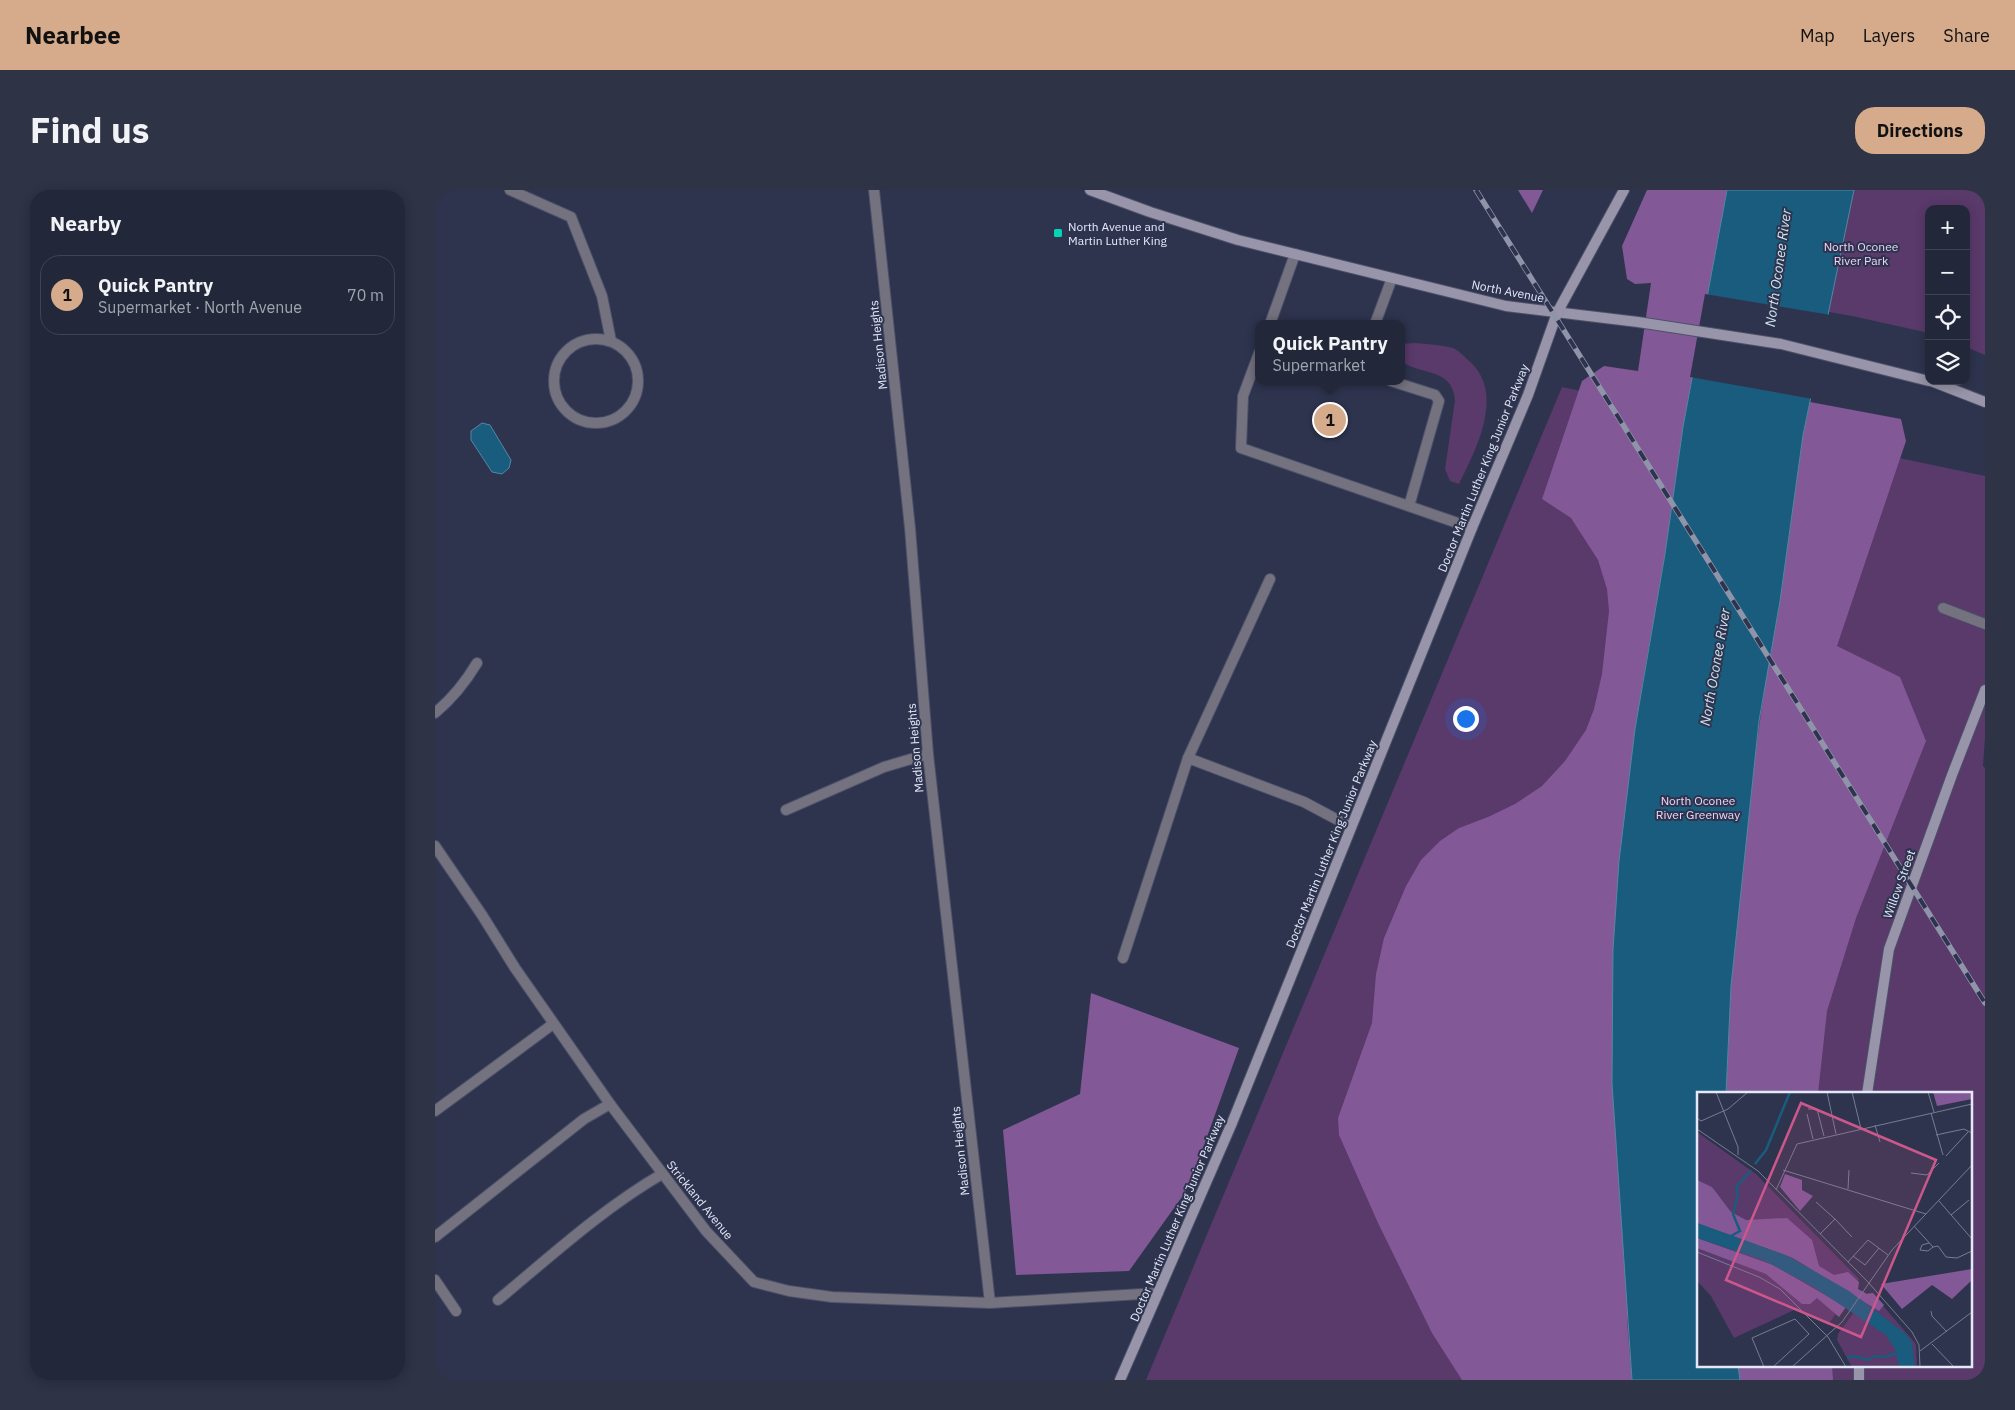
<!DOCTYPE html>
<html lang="en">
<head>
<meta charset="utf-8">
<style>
  :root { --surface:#22273a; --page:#2e3345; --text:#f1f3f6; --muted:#a2a5af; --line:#3f4454; --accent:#d6ab8b }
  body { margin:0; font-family:"IBM Plex Sans",sans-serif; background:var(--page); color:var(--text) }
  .controls { position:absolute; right:15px; top:15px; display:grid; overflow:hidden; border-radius:10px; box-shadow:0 2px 12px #0003 }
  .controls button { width:45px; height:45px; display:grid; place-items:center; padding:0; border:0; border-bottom:1px solid var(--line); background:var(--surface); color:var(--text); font:25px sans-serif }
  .you { position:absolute; left:1030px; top:528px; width:18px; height:18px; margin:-12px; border:4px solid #fff; border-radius:50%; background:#1a73e8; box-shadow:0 0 0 8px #1a73e833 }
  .badge { display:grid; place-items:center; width:32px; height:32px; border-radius:50%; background:var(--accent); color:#111; font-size:16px; font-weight:700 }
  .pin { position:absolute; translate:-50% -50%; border:2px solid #fff; box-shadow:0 1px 5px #0006 }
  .popup { position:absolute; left:820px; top:130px; width:150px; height:65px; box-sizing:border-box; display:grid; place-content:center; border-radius:10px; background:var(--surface); filter:drop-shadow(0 1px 4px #0005); font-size:16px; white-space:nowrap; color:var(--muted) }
  .popup b { font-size:19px; color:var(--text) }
  .popup::after { content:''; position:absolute; left:50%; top:100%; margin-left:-10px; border:10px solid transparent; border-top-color:var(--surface) }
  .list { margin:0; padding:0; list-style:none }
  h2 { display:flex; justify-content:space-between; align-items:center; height:65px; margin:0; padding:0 20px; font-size:21px }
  h2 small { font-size:16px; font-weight:400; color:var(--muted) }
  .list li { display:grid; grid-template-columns:32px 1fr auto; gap:15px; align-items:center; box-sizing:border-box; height:80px; margin:0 10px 10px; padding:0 10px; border:1px solid var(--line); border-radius:20px }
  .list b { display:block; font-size:19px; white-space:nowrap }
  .list p { margin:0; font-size:16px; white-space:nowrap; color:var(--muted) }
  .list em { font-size:16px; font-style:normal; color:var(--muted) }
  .icon { flex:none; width:28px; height:28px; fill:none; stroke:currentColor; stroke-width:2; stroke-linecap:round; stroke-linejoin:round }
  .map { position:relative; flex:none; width:1550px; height:1190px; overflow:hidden; border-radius:20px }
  header { display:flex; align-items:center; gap:30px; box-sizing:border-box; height:70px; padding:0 25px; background:var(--accent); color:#111 }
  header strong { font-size:24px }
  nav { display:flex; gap:28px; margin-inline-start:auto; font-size:18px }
  .intro { display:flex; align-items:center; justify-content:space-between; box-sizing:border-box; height:120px; padding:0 30px }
  h1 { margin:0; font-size:35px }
  .button { padding:12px 22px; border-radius:20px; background:var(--accent); color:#111; font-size:18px; font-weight:700 }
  main { display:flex; gap:30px; padding:0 30px }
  aside { flex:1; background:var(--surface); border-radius:20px; box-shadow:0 2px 12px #0003 }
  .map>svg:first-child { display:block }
  .green { fill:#5a396b; fill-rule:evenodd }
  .forest { fill:#825897 }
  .water { fill:#195c7d; stroke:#5686a2 }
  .pier { fill:#2e344e }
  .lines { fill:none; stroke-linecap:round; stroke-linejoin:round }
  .lane-casing { stroke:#4b516a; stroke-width:12 }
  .street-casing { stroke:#4b516a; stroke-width:12 }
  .secondary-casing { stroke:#4b516a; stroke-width:12 }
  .lane { stroke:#757280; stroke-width:10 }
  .street { stroke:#757280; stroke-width:10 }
  .secondary { stroke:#9894a9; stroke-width:10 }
  .rail-casing { stroke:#8f94a9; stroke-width:5.5 }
  .rail { stroke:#2e344e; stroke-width:4; stroke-dasharray:11; stroke-linecap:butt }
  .poi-dot { fill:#04d5b6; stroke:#2e344e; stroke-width:2 }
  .labels { text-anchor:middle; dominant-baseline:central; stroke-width:4; stroke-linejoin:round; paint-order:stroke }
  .poi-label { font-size:12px; fill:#e4e9fa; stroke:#2e344e; text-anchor:start }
  .park-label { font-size:12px; fill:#ecd5f9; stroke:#2e344e }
  .street-label { font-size:12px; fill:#e4e9fa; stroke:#2e344e }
  .water-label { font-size:14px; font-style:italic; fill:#d0e4f0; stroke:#2e344e }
  .inset-river { fill:none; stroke:#195c7d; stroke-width:2.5 }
  .inset-road { fill:none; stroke:#777c93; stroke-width:1 }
  .view { fill:#cc578b; fill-opacity:0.15; stroke:#cc578b; stroke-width:2.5 }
  .inset-edge { fill:none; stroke:#e4e9fa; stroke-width:2.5 }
</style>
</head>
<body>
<header>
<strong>Nearbee</strong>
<nav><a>Map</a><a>Layers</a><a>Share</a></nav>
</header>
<div class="intro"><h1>Find us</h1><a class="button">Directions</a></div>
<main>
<aside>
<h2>Nearby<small></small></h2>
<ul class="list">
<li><span class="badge">1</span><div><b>Quick Pantry</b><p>Supermarket · North Avenue</p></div><em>70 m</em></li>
</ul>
</aside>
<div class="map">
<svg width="1550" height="1190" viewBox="0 0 1550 1190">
  <rect width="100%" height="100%" fill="#2e344e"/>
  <g class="green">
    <path d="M1219,0H1550V165L1531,157V19H1494V143L1417,126L1202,89Z"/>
    <path d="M979,153C992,154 1006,155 1018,158C1023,160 1029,166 1033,170C1071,202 1042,258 1024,294L1015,291L1010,279L1020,210C1017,177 986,186 966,171V154Z"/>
    <path d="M1127,197L1550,286V547L1548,576L1550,578V1190H711ZM1264,904H1536V1176H1264Z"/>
  </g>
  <g class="forest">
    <path d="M1083,0H1108L1097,23Z"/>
    <path d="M1212,0H1292L1248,237L1230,364L1207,496L1192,1131L1197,1190H1027L997,1143L943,1033L904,945L903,928L937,833L941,784L949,748L971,696L986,670L1005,651L1024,638L1053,627L1080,614L1107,596L1130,571L1151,540L1159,519L1167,484L1174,421L1172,399L1163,370L1136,328L1107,309L1147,191L1169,176L1203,181L1216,93L1200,94L1192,89L1187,56Z"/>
    <path d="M1375,212L1466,229L1471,251L1402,456L1465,487L1491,551L1421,728L1392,821L1383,904H1291L1296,796L1319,575L1331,488L1345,411L1368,245Z"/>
    <path d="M656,803L804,858L754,997L694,1081L581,1085L568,940L645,904Z"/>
    <path d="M1303,1176H1397L1398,1190H1305Z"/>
  </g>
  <g class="water">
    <path d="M1292,0H1419L1368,245L1345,411L1324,531L1296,796L1291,904H1264V1176H1303L1305,1190H1197L1177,893L1178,760L1184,671L1200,539L1230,364L1248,237Z"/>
    <path d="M47,233L55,235L76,270L74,278L67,284L57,282L36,250V241Z"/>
  </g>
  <path class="pier" d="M1270,104L1396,125L1378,209L1255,187Z"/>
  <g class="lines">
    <g class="lane-casing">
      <g id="lane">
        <path d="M75,0L136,27L167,106L176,151"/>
        <path d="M835,134L860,64"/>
        <path d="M940,134L957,88"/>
        <circle cx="161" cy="191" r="42"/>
        <path d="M824,163L808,206L806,258L1037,338"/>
        <path d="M956,191L1000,205L1004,211L974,316"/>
        <path d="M1508,418L1550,434"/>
        <path d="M0,523C18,508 30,493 42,473"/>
        <path d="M753,568L835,389"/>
        <path d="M351,620L449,577L493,564"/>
        <path d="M688,768L753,568L869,612L916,637"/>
        <path d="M0,921L118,834"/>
        <path d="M0,1047L149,929L175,914"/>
        <path d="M0,1090L21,1121"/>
        <path d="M63,1110C116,1066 167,1019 227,984"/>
      </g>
    </g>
    <g class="street-casing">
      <g id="street">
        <path d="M439,0L475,338L493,564L555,1113"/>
        <path d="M0,656L47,725L80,778L175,914L271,1041L319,1092L354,1101L397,1107L555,1113L723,1103"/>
      </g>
    </g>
    <g class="secondary-casing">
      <g id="secondary">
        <path d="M655,0L715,22L803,50L1071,116L1203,132L1346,154L1494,191"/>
        <path d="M1496,191L1550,212"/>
        <path d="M1432,904L1454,759L1517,585L1550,500"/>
        <path d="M1424,1176V1190"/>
        <path d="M685,1190L797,933L1037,338L1093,205L1122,123L1189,0"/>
      </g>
    </g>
    <use href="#lane" class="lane"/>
    <use href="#street" class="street"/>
    <use href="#secondary" class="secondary"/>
    <g class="rail-casing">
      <path id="rail" d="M1041,0L1550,813"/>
    </g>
    <use href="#rail" class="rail"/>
  </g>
  <rect class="poi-dot" x="618" y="38" width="10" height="10" rx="2.5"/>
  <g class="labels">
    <g class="poi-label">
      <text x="633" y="36">North Avenue and<tspan x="633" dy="14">Martin Luther King</tspan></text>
    </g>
    <g class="park-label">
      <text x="1426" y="56">North Oconee<tspan x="1426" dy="14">River Park</tspan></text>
      <text x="1263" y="610">North Oconee<tspan x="1263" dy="14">River Greenway</tspan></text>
    </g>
    <g class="street-label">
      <text transform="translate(1073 101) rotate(11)">North Avenue</text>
      <text transform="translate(443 155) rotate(-96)">Madison Heights</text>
      <text transform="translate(1048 278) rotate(-68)">Doctor Martin Luther King Junior Parkway</text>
      <text transform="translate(480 558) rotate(-95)">Madison Heights</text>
      <text transform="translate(896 654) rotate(-68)">Doctor Martin Luther King Junior Parkway</text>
      <text transform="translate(1464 694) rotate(-70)">Willow Street</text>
      <text transform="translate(525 961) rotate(-96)">Madison Heights</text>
      <text transform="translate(265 1010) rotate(51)">Strickland Avenue</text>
      <text transform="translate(742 1028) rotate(-67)">Doctor Martin Luther King Junior Parkway</text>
    </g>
    <g class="water-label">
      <text transform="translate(1343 78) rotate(-82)">North Oconee River</text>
      <text transform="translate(1280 477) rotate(-80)">North Oconee River</text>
    </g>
  </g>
  <g transform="translate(1262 902)">
    <rect width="275" height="275" fill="#2e344e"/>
    <path d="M0,40L59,82L162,187L131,233L99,217L37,246L14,204L0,189ZM171,201H175L219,252L220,275H155L140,248L141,242Z" fill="#5a396b"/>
    <path d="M275,0V7L240,14L236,0ZM88,82L105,88V98L116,104L103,119L83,95ZM0,88L15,95L34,120L49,128L90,126L115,148L122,174L137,183L151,180L162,190L161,197L170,202L176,201L187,213L182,219L96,166L0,131ZM0,146L76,173L149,215L142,225L120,206L113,212H105L69,182L0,156ZM275,177V188L255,207L235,193L205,217L184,192Z" fill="#825897"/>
    <path d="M0,131L91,164L152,199L209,242L215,251L218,275H202L198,257L189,243L115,194L66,168L0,146Z" fill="#195c7d"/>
    <path class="inset-river" d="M58,72L69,58L93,0M34,144L43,139L36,122L41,103L39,95L54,78M150,266L155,264L171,268L178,264L188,265L200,261"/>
    <path class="inset-road" d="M19,0L41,55V63M130,0L139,42M155,0L164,37M231,0L237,20M111,17H120L127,44M234,21L246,63M110,22L116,47M0,26L4,29L31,17L51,0M178,33L183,50M0,37L61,79L171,190M239,43L267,37L275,41M249,64L271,40M86,78L229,122M214,81L230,83L242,71M151,97L152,78M79,98L100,52L275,12M242,109L275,147M119,110L138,127L123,142M254,123L272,108M138,127L155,145M217,134L236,155L241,154L249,165L260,166L275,159M232,151L225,153L223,158L231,159L236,155M0,160L62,185L83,197L131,245L149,275M156,164L168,173L182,156M151,170L171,148L191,163M171,190L215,240L222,253L223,275M234,219L235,224L250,240M235,252L257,275M223,259L275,220M67,275L55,246L98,227L112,242L76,275M95,275L145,230L195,158L275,73"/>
    <path class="view" d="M104,11L239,68L164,245L29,188Z"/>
    <rect width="275" height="275" class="inset-edge"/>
  </g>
</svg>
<div class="controls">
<button>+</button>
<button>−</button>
<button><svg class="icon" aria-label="locate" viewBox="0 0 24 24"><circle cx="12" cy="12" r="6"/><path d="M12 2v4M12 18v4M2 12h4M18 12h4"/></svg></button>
<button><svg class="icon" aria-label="layers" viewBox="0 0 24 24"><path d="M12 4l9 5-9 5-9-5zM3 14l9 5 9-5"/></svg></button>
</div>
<div class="you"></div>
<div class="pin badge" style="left:895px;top:230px">1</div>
<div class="popup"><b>Quick Pantry</b>Supermarket</div>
</div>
</main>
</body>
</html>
